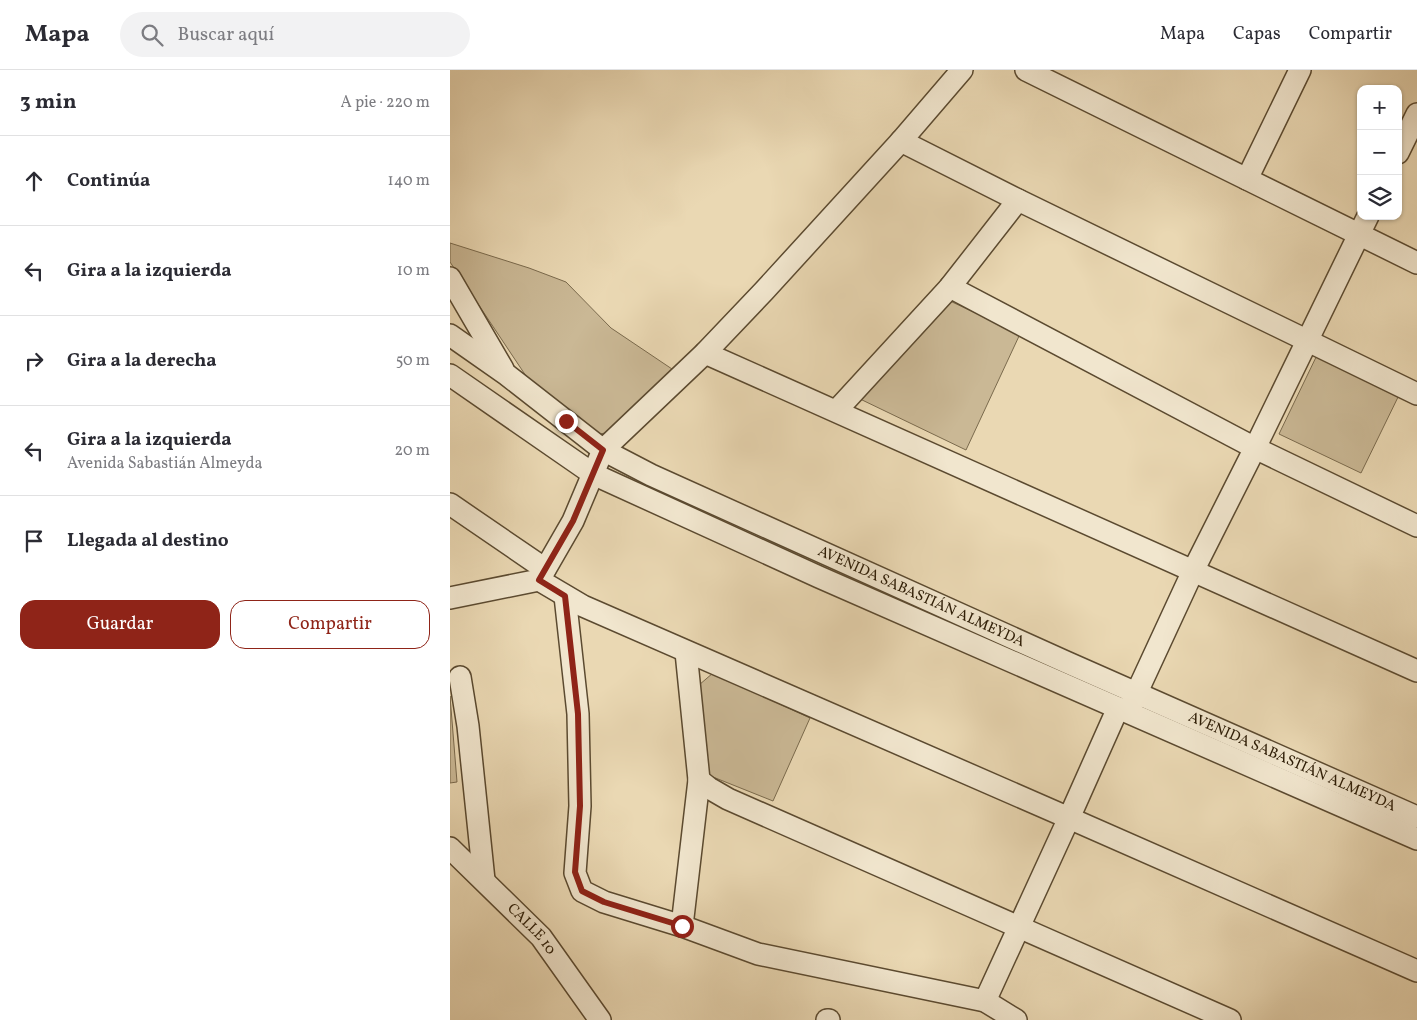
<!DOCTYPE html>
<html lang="es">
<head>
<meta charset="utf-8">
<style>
  :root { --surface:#fff; --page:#f2f2f3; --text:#2b2b33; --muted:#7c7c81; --line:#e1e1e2; --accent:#8f2418 }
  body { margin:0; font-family:Vollkorn,serif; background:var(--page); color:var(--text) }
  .controls { position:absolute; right:15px; top:15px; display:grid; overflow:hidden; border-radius:10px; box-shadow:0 1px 4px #0004 }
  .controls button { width:45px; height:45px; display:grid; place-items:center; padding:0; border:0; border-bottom:1px solid var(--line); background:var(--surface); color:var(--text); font:25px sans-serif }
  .stop { position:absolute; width:15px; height:15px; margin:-11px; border:4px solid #8f2418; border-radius:50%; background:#fff }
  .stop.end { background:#8f2418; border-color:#fff; box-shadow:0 1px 5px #0008 }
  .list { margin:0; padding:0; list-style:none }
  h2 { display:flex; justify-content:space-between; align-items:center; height:65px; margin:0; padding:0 20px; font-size:21px }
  h2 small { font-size:16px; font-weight:400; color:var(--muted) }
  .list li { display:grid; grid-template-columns:32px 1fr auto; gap:15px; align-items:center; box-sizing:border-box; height:90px; padding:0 20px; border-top:1px solid var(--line) }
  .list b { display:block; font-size:19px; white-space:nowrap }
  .list p { margin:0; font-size:16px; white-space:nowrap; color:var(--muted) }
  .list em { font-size:16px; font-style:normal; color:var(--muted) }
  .actions { display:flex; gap:10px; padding:15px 20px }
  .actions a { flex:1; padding:11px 0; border:1px solid var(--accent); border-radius:15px; text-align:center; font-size:18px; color:var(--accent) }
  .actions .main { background:var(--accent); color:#fff }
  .icon { flex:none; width:28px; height:28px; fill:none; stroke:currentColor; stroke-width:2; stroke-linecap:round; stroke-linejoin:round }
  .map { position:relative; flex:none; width:967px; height:950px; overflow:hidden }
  header { display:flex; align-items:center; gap:30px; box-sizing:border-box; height:70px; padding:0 25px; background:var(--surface); border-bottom:1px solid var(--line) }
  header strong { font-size:24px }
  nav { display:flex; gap:28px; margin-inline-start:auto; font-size:18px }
  .search { width:350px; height:45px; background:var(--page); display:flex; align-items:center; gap:12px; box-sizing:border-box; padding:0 18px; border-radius:28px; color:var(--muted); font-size:19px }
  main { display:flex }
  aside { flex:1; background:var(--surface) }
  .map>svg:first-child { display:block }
  .green { fill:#cab895; stroke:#7a6a4d }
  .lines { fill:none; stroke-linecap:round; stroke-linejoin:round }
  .minor-casing { stroke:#5b4a30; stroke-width:24 }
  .minor { stroke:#f1e6ce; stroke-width:21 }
  .route { stroke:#8f2418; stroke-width:6 }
  .labels { text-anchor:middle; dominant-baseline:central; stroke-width:4; stroke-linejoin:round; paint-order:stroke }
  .street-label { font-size:15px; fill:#2b1b05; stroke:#f1e6ce }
</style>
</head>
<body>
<header>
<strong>Mapa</strong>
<div class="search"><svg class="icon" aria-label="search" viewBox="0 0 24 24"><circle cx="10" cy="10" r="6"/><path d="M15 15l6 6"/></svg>Buscar aquí</div>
<nav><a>Mapa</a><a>Capas</a><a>Compartir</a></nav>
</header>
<main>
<aside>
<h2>3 min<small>A pie · 220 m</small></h2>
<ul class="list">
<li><svg class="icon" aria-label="ahead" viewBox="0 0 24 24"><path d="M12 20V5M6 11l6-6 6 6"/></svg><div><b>Continúa</b></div><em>140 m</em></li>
<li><svg class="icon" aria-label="left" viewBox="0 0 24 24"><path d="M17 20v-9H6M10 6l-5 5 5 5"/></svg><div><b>Gira a la izquierda</b></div><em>10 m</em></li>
<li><svg class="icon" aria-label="right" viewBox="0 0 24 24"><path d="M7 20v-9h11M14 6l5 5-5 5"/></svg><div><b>Gira a la derecha</b></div><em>50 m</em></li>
<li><svg class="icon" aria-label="left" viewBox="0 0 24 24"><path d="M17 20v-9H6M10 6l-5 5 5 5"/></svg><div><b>Gira a la izquierda</b><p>Avenida Sabastián Almeyda</p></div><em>20 m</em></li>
<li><svg class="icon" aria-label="arrive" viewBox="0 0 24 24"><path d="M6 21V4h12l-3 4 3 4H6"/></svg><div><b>Llegada al destino</b></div></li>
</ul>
<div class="actions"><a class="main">Guardar</a><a>Compartir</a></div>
</aside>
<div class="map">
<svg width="967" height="950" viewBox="0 0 967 950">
  <rect width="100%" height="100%" fill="#ead8b3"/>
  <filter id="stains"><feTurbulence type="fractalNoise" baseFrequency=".004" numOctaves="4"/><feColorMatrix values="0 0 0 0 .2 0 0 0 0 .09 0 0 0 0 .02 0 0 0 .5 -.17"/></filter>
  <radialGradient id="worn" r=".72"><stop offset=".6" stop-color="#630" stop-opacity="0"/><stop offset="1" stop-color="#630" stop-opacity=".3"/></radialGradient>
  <g class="green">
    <path d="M0,173L79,198L116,212L161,258L222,299L156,363L149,364L86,321L0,192Z"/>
    <path d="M500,231L570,264L516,380L408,328Z"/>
    <path d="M869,281L951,321L911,403L829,364Z"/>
    <path d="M263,603L360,648L323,731L253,703L249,615Z"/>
    <path d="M0,626L7,712L0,713Z"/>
  </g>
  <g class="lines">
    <g class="minor-casing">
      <g id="minor">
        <path d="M576,0L967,193"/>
        <path d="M451,71L568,130L967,324"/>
        <path d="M948,83L967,44"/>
        <path d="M797,109L850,0"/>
        <path d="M0,208L53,299"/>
        <path d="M500,217L805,378L967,456"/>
        <path id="s1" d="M0,265L57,305L153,380L201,405L616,592L967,747"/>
        <path d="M255,283L967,601"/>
        <path d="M0,305L143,404L369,507L967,769"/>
        <path d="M387,340L500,217L568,130"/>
        <path d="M0,434L95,499"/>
        <path d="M89,510L133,536L619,748L668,638"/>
        <path d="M115,526L128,644L130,736L125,803L132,821L154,832L232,856L308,884L535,931L566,950"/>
        <path d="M0,528L89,510L123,451L153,380L255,283L314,221L451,71L512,0"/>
        <path d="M236,582L249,710L259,718L278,729L780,950"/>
        <path d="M10,607L18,656L34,810"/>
        <path d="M681,635L743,501L805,378L918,146"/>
        <path id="s2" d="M0,778L91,867L150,950"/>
        <path d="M232,856L249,710"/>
        <path d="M535,931L619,748L967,901"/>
        <path d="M377,950H379"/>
      </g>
    </g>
    <use href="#minor" class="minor"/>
  </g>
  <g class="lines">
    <path class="route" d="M116,351L153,380L123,451L89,510L115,526L128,644L130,736L125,802L132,821L154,832L232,856"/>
  </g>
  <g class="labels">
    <g class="street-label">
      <text stroke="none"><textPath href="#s1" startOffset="542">AVENIDA SABASTIÁN ALMEYDA</textPath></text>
      <text stroke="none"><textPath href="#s1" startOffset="948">AVENIDA SABASTIÁN ALMEYDA</textPath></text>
      <text stroke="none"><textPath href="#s2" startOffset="115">CALLE 10</textPath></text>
    </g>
  </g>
  <rect width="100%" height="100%" filter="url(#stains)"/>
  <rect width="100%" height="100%" fill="url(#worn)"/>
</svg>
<div class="controls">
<button>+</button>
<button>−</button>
<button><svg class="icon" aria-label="layers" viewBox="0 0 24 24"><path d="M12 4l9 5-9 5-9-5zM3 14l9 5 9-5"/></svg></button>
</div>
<div class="stop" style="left:232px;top:856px"></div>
<div class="stop end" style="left:116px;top:351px"></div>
</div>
</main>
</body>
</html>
